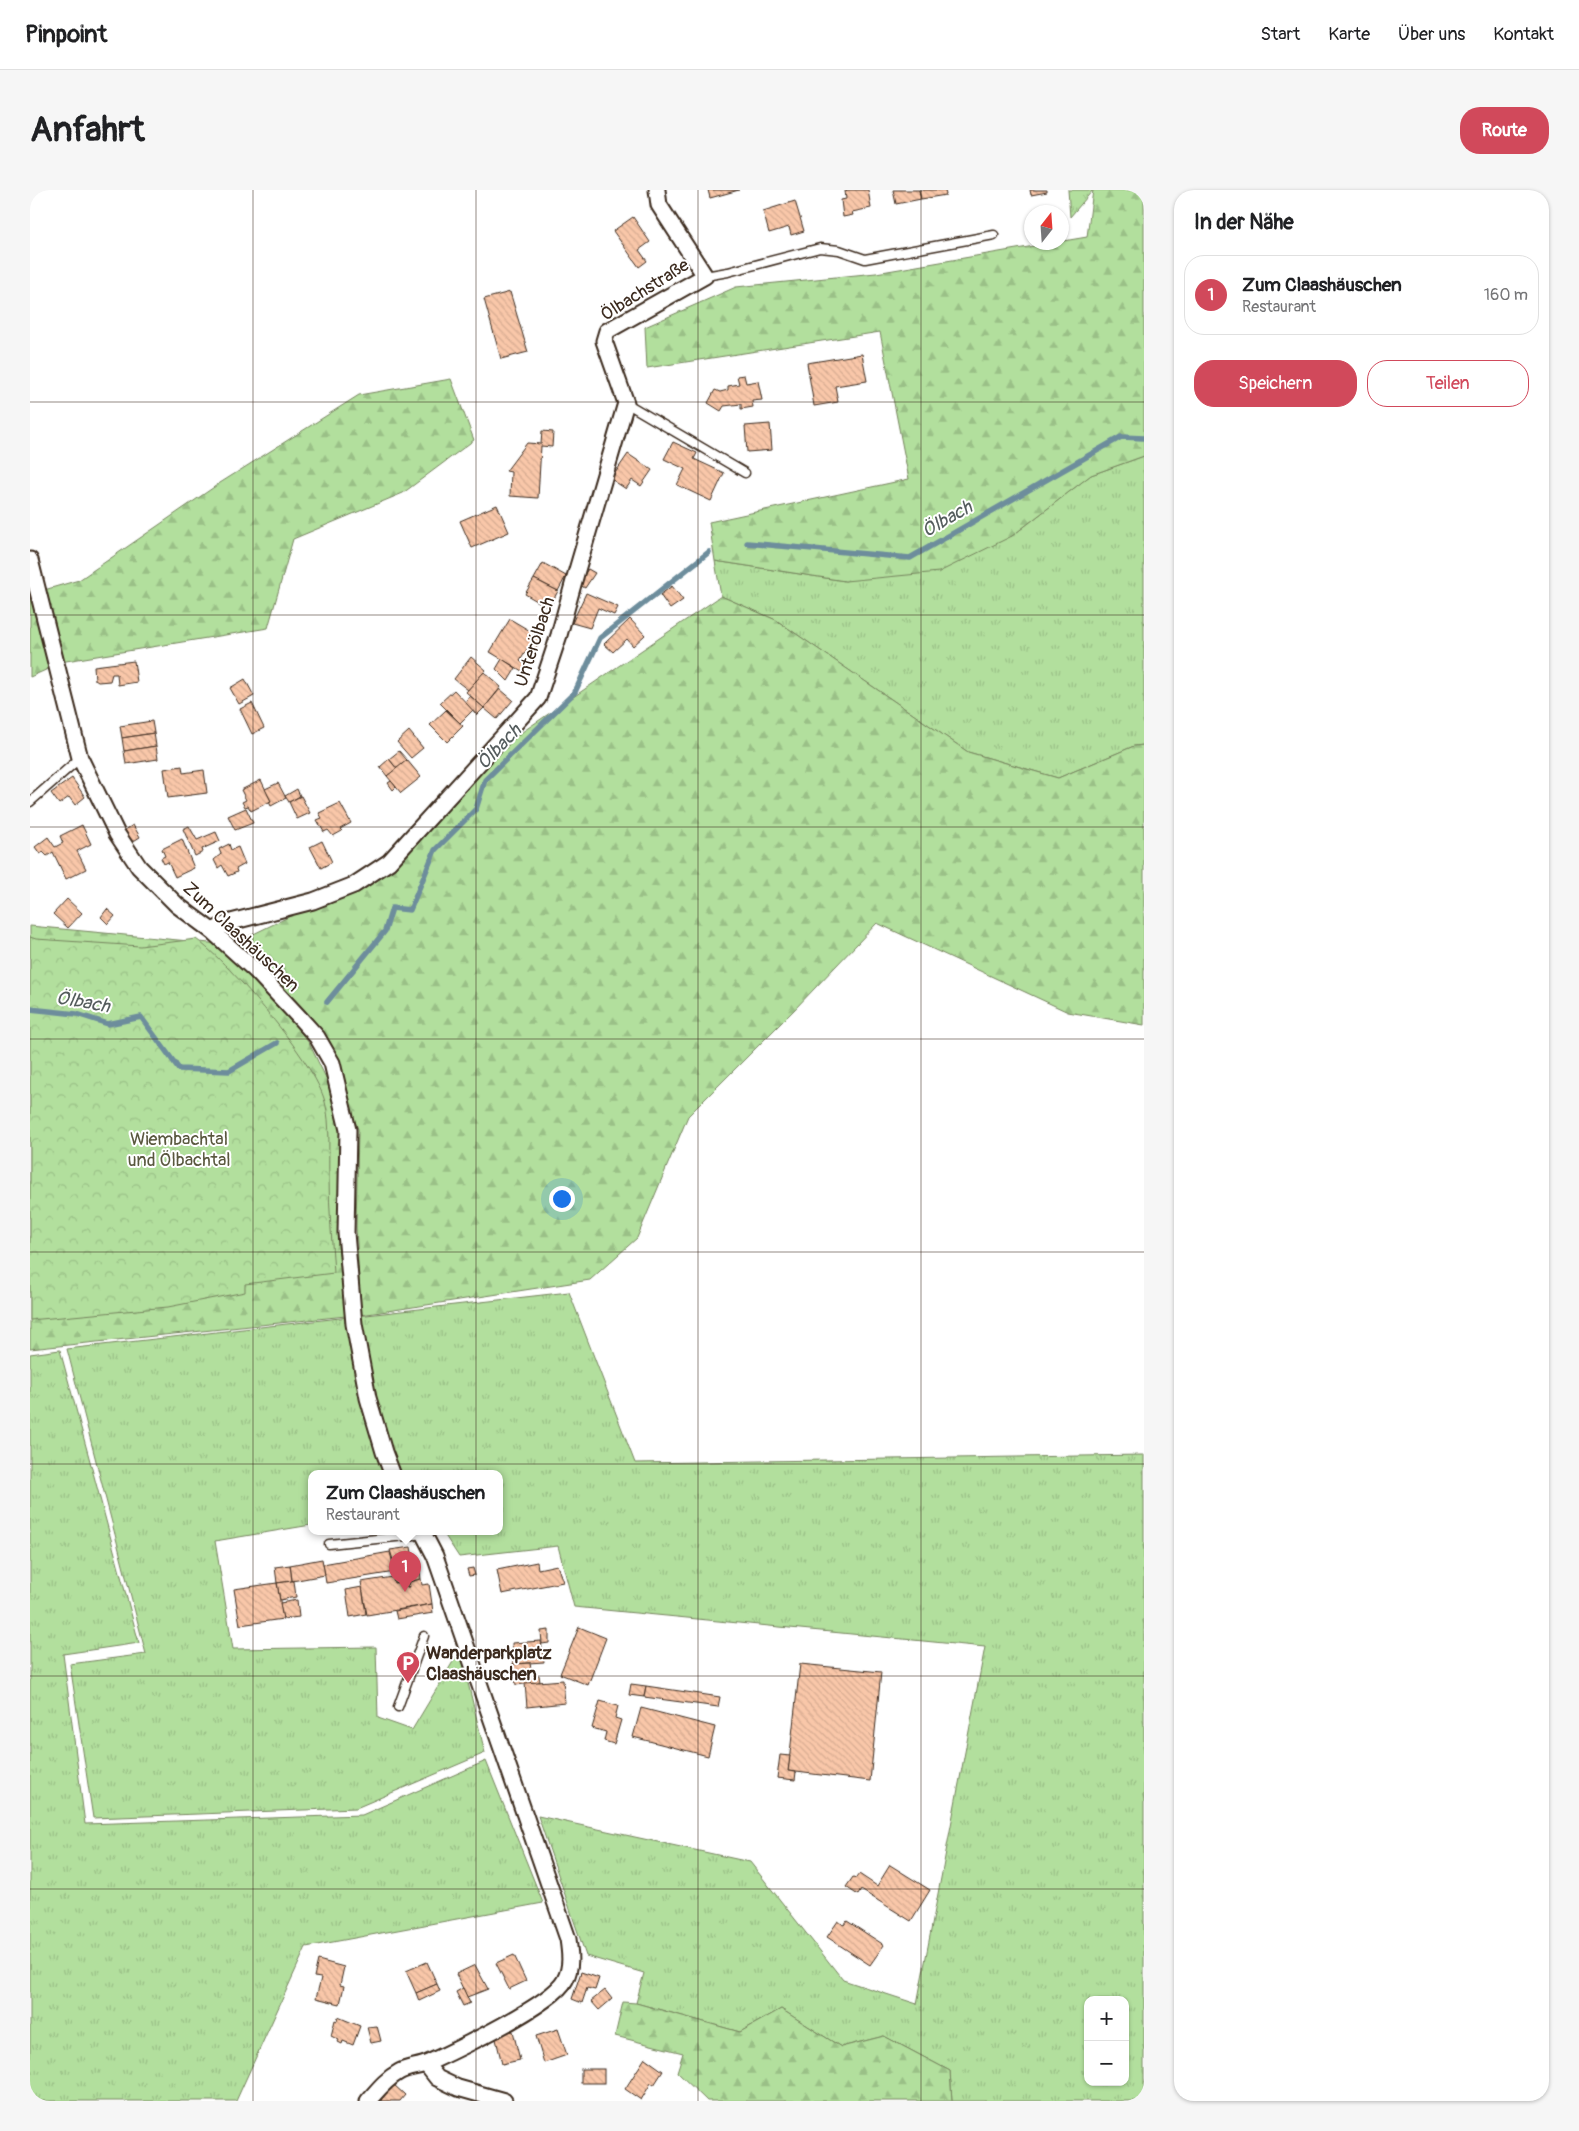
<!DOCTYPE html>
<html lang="de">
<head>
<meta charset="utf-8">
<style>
  :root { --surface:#fff; --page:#f6f6f6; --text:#202124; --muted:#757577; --line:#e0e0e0; --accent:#d1495b }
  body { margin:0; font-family:Pangolin,sans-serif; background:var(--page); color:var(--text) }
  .controls { position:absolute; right:15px; bottom:15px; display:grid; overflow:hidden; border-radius:10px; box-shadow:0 1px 4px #0004 }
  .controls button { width:45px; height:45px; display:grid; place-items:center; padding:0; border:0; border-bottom:1px solid var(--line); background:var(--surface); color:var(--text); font:25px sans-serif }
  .compass { position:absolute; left:994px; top:15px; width:45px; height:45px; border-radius:50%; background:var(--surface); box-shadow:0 1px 4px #0004; rotate:17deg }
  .you { position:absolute; left:531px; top:1008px; width:18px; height:18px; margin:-12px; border:4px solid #fff; border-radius:50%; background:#1a73e8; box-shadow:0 0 0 8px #1a73e833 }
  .badge { display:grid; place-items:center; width:32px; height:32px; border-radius:50%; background:var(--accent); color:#fff; font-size:16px; font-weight:700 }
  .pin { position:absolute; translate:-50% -41px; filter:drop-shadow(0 1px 2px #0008) }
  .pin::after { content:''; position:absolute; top:26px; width:18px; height:15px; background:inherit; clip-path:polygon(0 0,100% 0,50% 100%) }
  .popup { position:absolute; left:278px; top:1280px; width:195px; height:65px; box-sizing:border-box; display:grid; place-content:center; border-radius:10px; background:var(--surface); filter:drop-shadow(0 1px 4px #0005); font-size:16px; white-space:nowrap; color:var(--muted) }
  .popup b { font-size:19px; color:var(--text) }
  .popup::after { content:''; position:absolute; left:50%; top:100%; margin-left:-10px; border:10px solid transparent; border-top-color:var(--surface) }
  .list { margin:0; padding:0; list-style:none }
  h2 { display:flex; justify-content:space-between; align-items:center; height:65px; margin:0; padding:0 20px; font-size:21px }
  h2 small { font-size:16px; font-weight:400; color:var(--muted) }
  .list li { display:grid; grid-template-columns:32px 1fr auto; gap:15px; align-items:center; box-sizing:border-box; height:80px; margin:0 10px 10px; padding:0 10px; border:1px solid var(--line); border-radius:20px }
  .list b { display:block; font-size:19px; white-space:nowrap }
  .list p { margin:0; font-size:16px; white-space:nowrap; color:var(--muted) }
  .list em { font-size:16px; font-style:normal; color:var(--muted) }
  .actions { display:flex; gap:10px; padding:15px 20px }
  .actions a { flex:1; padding:11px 0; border:1px solid var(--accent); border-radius:20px; text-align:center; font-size:18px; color:var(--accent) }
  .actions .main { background:var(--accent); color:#fff }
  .map { position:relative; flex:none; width:1114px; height:1911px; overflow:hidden; border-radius:20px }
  header { display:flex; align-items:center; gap:30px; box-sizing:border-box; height:70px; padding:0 25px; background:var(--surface); border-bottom:1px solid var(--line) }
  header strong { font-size:24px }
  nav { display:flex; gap:28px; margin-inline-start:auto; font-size:18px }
  .intro { display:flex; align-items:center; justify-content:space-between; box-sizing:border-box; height:120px; padding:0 30px }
  h1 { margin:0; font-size:35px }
  .button { padding:12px 22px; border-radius:20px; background:var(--accent); color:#fff; font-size:18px; font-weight:700 }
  main { display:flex; gap:30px; padding:0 30px }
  aside { flex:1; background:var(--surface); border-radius:20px; box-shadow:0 1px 4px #0004 }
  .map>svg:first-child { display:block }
  .grass { fill:url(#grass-tufts); stroke:#76845e; fill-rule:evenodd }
  .forest { fill:url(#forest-firs); stroke:#76845e }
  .park { fill:url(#park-crowns); stroke:#76845e }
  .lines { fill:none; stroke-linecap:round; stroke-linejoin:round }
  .stream { stroke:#6d8d9c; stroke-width:5.5 }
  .building { fill:url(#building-back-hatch); stroke:#3b2a1e }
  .lane-casing { stroke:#3b2a1e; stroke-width:11 }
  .street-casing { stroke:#3b2a1e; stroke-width:19 }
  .lane { stroke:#fff; stroke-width:8 }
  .street { stroke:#fff; stroke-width:15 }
  .grid { fill:none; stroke:#3b2a1e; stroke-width:1; stroke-opacity:0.55 }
  .labels { text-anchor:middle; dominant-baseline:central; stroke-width:4; stroke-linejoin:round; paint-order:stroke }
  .street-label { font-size:18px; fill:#3b2a1e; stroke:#fff }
  .park-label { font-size:18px; fill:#59573e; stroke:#fff }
  .poi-label { font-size:18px; font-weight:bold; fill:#3b2a1e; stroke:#fff; text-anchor:start }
  .water-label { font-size:19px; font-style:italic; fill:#545c5d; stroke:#fff }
</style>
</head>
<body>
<header>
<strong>Pinpoint</strong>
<nav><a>Start</a><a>Karte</a><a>Über uns</a><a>Kontakt</a></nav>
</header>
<div class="intro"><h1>Anfahrt</h1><a class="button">Route</a></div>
<main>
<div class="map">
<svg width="1114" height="1911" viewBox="0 0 1114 1911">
  <defs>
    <pattern id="grass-tufts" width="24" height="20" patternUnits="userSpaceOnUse" patternTransform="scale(1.25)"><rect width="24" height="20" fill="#b2df9d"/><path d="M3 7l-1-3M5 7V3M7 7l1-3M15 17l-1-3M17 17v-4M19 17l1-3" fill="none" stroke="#9ac087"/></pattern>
    <pattern id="forest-firs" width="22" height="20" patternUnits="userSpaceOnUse" patternTransform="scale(1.25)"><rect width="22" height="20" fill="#b2df9d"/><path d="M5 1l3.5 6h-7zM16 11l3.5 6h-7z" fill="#9ac087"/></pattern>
    <pattern id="park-crowns" width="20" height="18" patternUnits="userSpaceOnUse" patternTransform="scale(1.25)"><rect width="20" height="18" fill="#b2df9d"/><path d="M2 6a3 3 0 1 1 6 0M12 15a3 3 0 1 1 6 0" fill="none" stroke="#9ac087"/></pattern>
    <pattern id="building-back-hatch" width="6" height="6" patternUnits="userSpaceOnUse" patternTransform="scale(1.25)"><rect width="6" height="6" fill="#f9c7a9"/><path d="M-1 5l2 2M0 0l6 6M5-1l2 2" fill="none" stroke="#d6ab91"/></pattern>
  </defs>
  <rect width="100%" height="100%" fill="#fff"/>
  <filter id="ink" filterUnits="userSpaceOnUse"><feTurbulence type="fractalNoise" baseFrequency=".02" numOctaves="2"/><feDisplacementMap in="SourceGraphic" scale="10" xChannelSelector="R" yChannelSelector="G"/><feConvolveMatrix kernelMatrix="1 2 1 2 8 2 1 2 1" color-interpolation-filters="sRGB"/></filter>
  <g filter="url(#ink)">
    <g class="grass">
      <path d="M1038,0H1063L1040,27Z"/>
      <path d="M1114,266V555L1104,556L1028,588L938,562L746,430L691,406L685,371L815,391L982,346L1061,285Z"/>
      <path d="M539,1102L605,1273L1114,1265V1911H922L920,1881L854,1846L811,1857L751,1819L710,1842L606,1813L614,1783L556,1766L508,1626L720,1672L813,1790L887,1814L955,1457L544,1417L528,1356L429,1367L412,1341H469V1283H281V1335L185,1351L203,1459L346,1457L348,1528L382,1540L430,1460L455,1563L326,1618L63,1628L40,1474L116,1464L37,1159ZM1058,1810H1095V1892H1058Z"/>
      <path d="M30,1160L109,1453L33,1464L55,1634L332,1625L456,1571L513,1713L276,1757L206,1911H0V1164Z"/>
    </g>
    <g class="forest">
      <path d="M1063,0H1114V266L1061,285L982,346L909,382L815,391L685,371L679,332L879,289L850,142L617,178L615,137L706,97L846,83L1057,47Z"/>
      <path d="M421,189L444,250L373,303L263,349L238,438L36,471L0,487V404L49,390L190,293L329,205Z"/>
      <path d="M691,406L746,430L938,562L1028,588L1104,556L1114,555V835L1038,822L847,733L764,820L658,926L607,1048L560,1090L331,1125L326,1037L328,939L292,847L205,760L279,853L297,890L311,944L316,1126L0,1159V736L201,755L365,675L476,553Z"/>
      <path d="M593,1812L606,1813L710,1842L751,1819L811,1857L854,1846L920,1881L922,1911H677L647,1882L653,1863L585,1846Z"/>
    </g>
    <path class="park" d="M0,747L6,749L110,756L166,749C200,774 285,871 295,912C301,933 298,966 299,988C299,1020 302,1051 304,1083L215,1094V1102L138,1117L0,1130Z"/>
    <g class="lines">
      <g class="stream">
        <path d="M717,353L880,368L1091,247L1114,248"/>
        <path d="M297,812L355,741L362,718L380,720L405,660L446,619L455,590L545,502L570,448L679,362"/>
        <path d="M0,819L47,824L78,834L111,827L149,879L199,881L247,853"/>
      </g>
    </g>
    <g class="building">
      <path d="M678,0H709L680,8Z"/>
      <path d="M818,0H838L841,18L822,22L823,25L813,27L811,10L816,9L815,1Z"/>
      <path d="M863,0H889L891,9L866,14Z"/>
      <path d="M889,0H915L916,5L891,9Z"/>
      <path d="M1000,0H1017V2L1001,5Z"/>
      <path d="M765,11L774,41L761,45L759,37L739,43L733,21Z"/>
      <path d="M603,27L620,52L609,60L617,71L609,77L583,41Z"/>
      <path d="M480,102L498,162L471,169L454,109Z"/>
      <path d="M832,164L837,191L805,196L808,212L784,216L777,173Z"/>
      <path d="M714,185L716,193L728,191L732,210L722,211L723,217L711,219V214L694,216L691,221L678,213L685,200L690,202L698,200V196L709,194L707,186Z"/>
      <path d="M740,234L742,260L717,262L715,236Z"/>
      <path d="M512,241L523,242L522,257L511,256L508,308L480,306L481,282L476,281L497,253L511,254Z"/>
      <path d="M643,252L667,263L664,269L694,283L681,311L647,295L655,279L634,269Z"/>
      <path d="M598,264L622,280L611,296L602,290L596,299L581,289Z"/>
      <path d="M467,315L479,342L442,358L430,331Z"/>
      <path d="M513,373L536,386L528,401L504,389Z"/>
      <path d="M558,379L565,383L555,398L548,394Z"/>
      <path d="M504,389L528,401L519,418L495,404Z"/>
      <path d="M642,396L653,410L640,419L630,405Z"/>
      <path d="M556,403L588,417L584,425L568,418L560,438L542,433Z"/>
      <path d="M480,429L512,448L505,459L499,456L490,471L496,475L492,481L460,462Z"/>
      <path d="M600,429L615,445L603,456L597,449L583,462L574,454Z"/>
      <path d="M441,467L456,480L438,500L424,489Z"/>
      <path d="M472,469L486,478L478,491L466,479Z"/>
      <path d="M104,471L107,492L88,495L87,484H82L80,491L68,492L65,490L64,476Z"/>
      <path d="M454,482L471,497L454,518L436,502Z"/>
      <path d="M215,489L224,506L209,514L200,498Z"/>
      <path d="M470,499L483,510L467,529L454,518Z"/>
      <path d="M424,500L443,520L430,533L410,513Z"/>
      <path d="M440,506L454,518L447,525L435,512Z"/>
      <path d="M222,513L234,538L222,544L210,519Z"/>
      <path d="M416,520L433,536L417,552L400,535Z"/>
      <path d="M122,531L124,543L92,548L90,536Z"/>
      <path d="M379,541L393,558L381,568L367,552Z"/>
      <path d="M124,543L126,556L94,561L92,548Z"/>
      <path d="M126,556L128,569L96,574L94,561Z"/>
      <path d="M369,561L377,570L367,579L359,569Z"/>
      <path d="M359,569L367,579L357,586L350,577Z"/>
      <path d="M377,570L391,587L371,603L357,586Z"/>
      <path d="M152,576L153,583L174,580L177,603L138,608L134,579Z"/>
      <path d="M42,588L55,607L45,615L39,607L29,614L21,603Z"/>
      <path d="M231,590L241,611L221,621L218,616L215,617L212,612L216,610L211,600Z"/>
      <path d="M361,591L366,597L363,600L358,593Z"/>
      <path d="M248,593L256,608L241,616L239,612L241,611L235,599Z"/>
      <path d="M267,599L270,606L259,612L255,606Z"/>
      <path d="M271,606L280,623L267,629L259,612Z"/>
      <path d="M310,613L321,633L310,639L312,641L303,646L298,640L294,642L287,630L292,628L289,623Z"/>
      <path d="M216,618L223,633L205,640L198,626Z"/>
      <path d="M52,635L61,654L47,661L56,679L36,689L23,662L17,666L13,662L10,664L5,657L18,647L25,657L33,653L30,646Z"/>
      <path d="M103,635L110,647L102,652L95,640Z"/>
      <path d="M159,636L167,650L186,642L190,651L172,659L173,662L165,666L153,639Z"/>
      <path d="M152,649L164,678L145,687L138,672L134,674L131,668L135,666L132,659Z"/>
      <path d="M292,651L302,672L291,678L280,657Z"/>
      <path d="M199,654L201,660L208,657L215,674L206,679L207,682L198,686L192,675L188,678L184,670L191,664L189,659Z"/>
      <path d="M37,709L52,723L38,738L23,724Z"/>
      <path d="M77,719L85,726L78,734L71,727Z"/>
      <path d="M381,1357L385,1382L380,1383L379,1380L367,1384L360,1360Z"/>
      <path d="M360,1362L365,1382L296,1393L293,1374Z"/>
      <path d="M292,1369L295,1385L262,1391L260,1375Z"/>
      <path d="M507,1372L508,1379L527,1375L533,1392L472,1404L467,1380Z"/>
      <path d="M260,1375L262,1391L247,1393L245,1377Z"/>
      <path d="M443,1378L445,1385L439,1386L437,1379Z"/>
      <path d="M377,1380H379L380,1383L390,1381L391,1389L379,1392L380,1397H377L376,1391L364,1393L363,1387L367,1384L377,1382Z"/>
      <path d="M363,1387L364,1393L376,1391L377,1397H380L379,1392L391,1389L392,1395L399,1394L402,1414L337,1425L331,1392Z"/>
      <path d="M262,1391H264L266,1407L250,1410L247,1393Z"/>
      <path d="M247,1393L253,1429L210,1435L204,1399Z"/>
      <path d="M332,1397L336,1424L320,1427L316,1400Z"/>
      <path d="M267,1410L269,1427L253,1429L250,1413Z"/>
      <path d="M402,1414L403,1423L367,1429L365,1421Z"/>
      <path d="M549,1437L576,1448L558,1495L530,1484Z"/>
      <path d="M519,1440V1453L512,1454L511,1441Z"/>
      <path d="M511,1451L514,1472L483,1474L482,1453Z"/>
      <path d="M500,1473L502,1485H509L510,1492L486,1495L483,1474Z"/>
      <path d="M770,1474L851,1482L840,1591L758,1581Z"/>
      <path d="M533,1490L535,1513L497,1517L495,1493Z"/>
      <path d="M601,1494L616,1496L614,1507L599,1505Z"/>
      <path d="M616,1496L690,1507L688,1517L614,1507Z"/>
      <path d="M570,1511L588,1516L585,1528L591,1530L584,1554L574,1551L576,1542L562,1538Z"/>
      <path d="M611,1518L685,1537L678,1566L603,1547Z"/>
      <path d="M750,1565L760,1566L758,1581L766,1582L765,1590L747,1588Z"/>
      <path d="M860,1675L900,1700L881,1731L831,1700L828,1705L816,1697L823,1687L826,1688L829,1684L847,1696Z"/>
      <path d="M808,1731L814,1735L817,1731L854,1755L840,1775L797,1747Z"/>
      <path d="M484,1765L496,1791L479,1799L466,1773Z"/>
      <path d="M288,1770L314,1777L310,1795L314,1796L310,1814L286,1808L291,1788L284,1787Z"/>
      <path d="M397,1772L407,1794L386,1803L376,1781Z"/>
      <path d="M445,1775L458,1799L437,1807L426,1784Z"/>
      <path d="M551,1782L569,1788L565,1800L557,1798L552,1813L542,1809Z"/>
      <path d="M407,1794L410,1801L389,1811L386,1803Z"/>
      <path d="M433,1798L440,1813L433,1816L426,1802Z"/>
      <path d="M575,1800L582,1809L569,1820L561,1811Z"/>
      <path d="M308,1827L330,1836L323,1855L313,1851L312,1854L308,1852L309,1850L301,1846L305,1830L307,1831Z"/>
      <path d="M347,1836L351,1851L341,1853L337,1837Z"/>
      <path d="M528,1839L537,1865L514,1873L506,1846Z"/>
      <path d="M483,1841L490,1870L472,1874L465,1845Z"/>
      <path d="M615,1868L633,1881L624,1895L621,1893L611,1910L595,1899Z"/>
      <rect x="551" y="1879" width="23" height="14"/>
      <path d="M363,1894L375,1905L370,1911H352L350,1909Z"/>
    </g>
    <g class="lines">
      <g class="lane-casing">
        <g id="lane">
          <path d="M675,86L698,82L790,58L809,60L835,69L964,45"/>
          <path d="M596,213L715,283"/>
          <path d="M0,612L50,568"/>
          <path d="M299,1354L394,1344"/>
          <path d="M368,1517L394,1446"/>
        </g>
      </g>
      <g class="street-casing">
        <g id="street">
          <path d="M0,370L50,568L87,644L109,677L147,715L182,741L226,781L268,826L287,847L302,873L318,940L316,1043L324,1134L338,1208L354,1262L362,1283"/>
          <path d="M182,741L201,732L283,711L324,695L359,672L508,508L529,445L547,380L596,213L574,151L577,141L675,86L629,15L627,0"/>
          <path d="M396,1874L407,1888L428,1898L474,1911"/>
          <path d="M338,1911C347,1901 356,1889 369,1882C377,1877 389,1877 398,1873C426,1860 523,1814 535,1790C542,1777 540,1763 538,1749L405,1366L392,1341"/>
        </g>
      </g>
      <use href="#lane" class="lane"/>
      <use href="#street" class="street"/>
    </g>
  </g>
  <path class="grid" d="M223,0V1911M446,0V1911M668,0V1911M891,0V1911M0,212H1114M0,425H1114M0,637H1114M0,849H1114M0,1062H1114M0,1274H1114M0,1486H1114M0,1699H1114"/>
  <defs>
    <g id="parking-pin" transform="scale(1.25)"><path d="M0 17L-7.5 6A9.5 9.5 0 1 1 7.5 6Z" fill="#d1495b" stroke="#fff"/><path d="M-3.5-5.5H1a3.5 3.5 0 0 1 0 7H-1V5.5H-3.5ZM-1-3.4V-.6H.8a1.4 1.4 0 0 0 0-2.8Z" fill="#fff"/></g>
  </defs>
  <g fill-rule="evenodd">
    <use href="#parking-pin" x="378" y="1473"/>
  </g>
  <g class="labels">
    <g class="street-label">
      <text transform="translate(615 100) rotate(-32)">Ölbachstraße</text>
      <text transform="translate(505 452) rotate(-72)">Unterölbach</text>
      <text transform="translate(211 747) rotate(43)">Zum Claashäuschen</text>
    </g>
    <g class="park-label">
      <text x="149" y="949">Wiembachtal<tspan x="149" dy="21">und Ölbachtal</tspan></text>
    </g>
    <g class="poi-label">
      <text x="396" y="1463">Wanderparkplatz<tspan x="396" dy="21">Claashäuschen</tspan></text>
    </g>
    <g class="water-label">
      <text transform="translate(917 329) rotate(-30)">Ölbach</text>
      <text transform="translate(469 557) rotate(-46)">Ölbach</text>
      <text transform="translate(53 812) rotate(10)">Ölbach</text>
    </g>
  </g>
</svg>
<div class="controls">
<button>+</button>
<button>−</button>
</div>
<svg class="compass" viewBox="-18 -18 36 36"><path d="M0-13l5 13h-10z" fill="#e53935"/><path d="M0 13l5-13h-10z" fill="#757577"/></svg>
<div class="you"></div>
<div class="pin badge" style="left:375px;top:1402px">1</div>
<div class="popup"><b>Zum Claashäuschen</b>Restaurant</div>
</div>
<aside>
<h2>In der Nähe<small></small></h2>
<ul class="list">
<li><span class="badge">1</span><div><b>Zum Claashäuschen</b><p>Restaurant</p></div><em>160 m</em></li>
</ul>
<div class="actions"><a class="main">Speichern</a><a>Teilen</a></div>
</aside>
</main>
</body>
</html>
